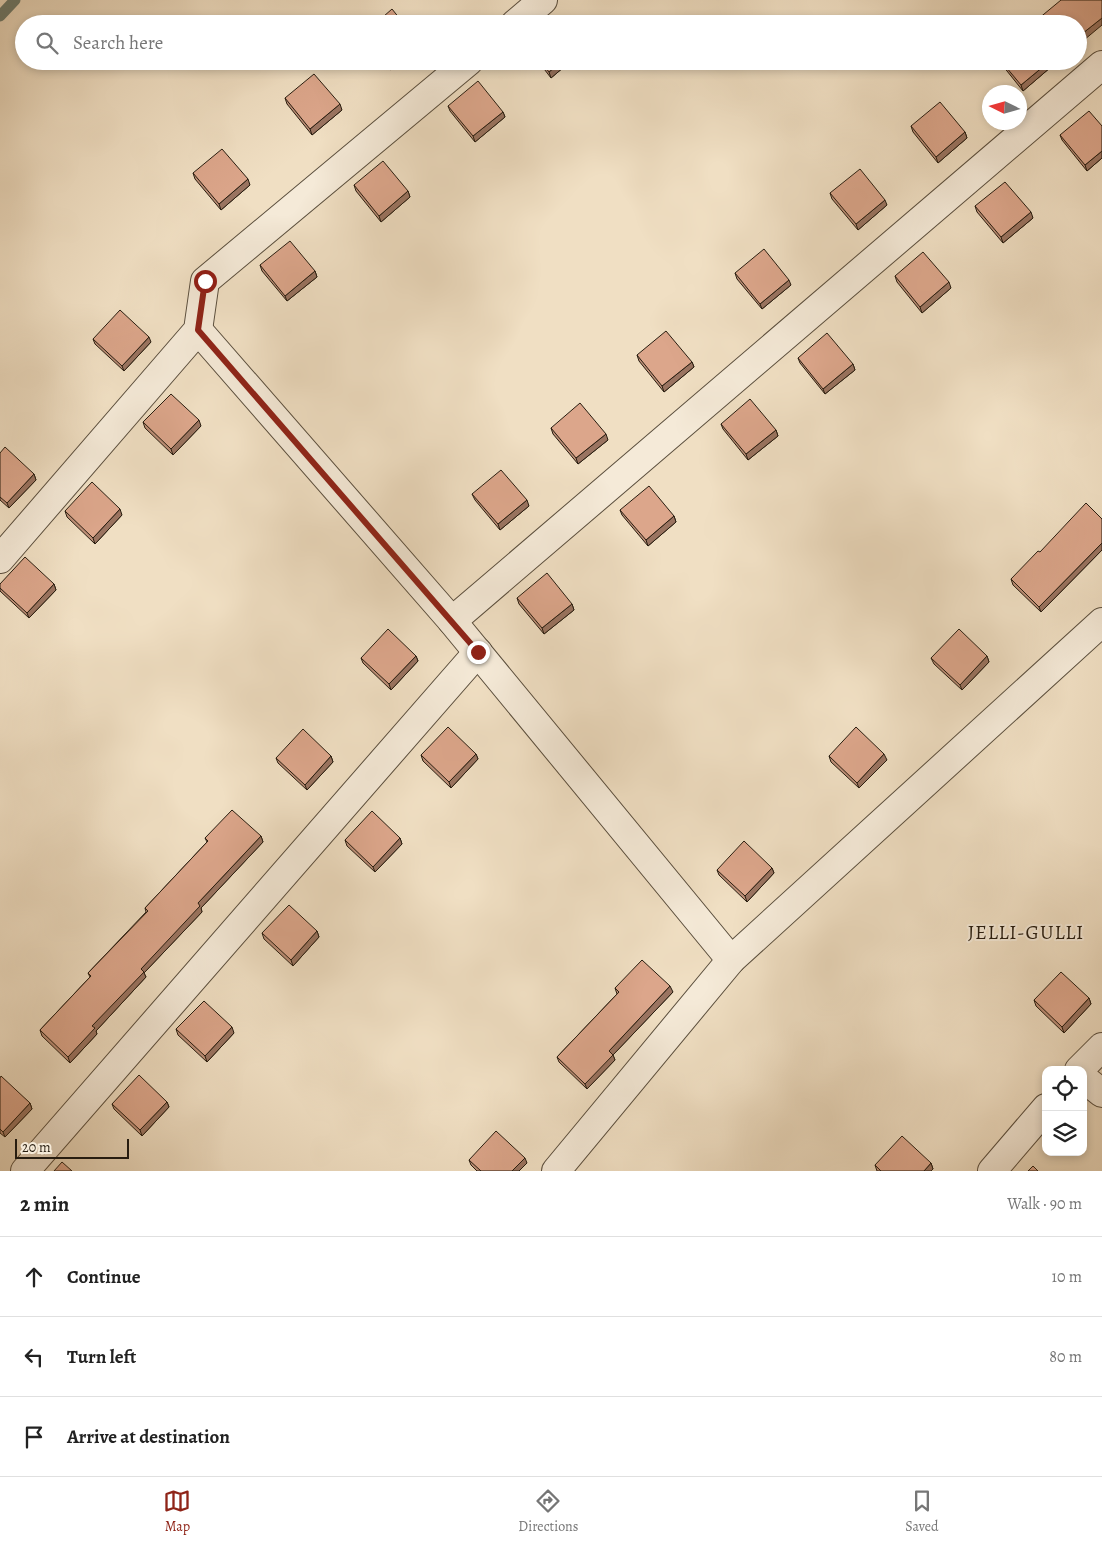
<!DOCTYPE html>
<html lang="en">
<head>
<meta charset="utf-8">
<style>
  :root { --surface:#fff; --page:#f2f2f2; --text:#222; --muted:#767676; --line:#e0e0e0; --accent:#8f2418 }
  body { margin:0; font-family:Alegreya,serif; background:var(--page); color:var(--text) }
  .controls { position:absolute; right:15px; bottom:15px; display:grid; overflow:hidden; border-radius:10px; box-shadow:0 2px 8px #0003 }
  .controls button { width:45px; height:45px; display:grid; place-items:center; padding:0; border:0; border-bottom:1px solid var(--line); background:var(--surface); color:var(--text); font:25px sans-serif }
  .compass { position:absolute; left:982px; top:85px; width:45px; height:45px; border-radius:50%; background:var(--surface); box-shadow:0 2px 8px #0003; rotate:275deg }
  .scale { position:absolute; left:15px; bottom:12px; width:114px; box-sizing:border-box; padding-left:5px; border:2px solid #281d10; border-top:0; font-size:14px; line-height:18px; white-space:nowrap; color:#281d10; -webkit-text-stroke:4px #f5ead8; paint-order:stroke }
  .stop { position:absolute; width:15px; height:15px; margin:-11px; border:4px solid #8f2418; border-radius:50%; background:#fff }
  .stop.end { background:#8f2418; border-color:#fff; box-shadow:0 1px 5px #0008 }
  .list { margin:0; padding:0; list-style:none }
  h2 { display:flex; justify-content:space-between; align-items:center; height:65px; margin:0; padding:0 20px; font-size:21px }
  h2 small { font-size:16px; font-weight:400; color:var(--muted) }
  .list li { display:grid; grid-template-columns:32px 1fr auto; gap:15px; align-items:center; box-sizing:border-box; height:80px; padding:0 20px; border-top:1px solid var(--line) }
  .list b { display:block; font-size:19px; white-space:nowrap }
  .list em { font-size:16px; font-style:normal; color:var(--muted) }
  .icon { flex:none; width:28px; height:28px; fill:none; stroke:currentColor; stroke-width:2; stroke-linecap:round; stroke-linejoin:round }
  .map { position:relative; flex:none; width:1102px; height:1171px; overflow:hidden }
  .search { position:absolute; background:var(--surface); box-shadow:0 2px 8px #0003; left:15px; right:15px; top:15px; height:55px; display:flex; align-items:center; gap:12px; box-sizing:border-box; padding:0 18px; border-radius:28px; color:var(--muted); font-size:19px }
  .sheet { height:305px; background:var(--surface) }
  nav { display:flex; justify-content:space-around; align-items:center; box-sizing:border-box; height:70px; border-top:1px solid var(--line); background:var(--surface); font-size:14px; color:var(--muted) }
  nav a { display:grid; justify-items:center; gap:2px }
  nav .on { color:var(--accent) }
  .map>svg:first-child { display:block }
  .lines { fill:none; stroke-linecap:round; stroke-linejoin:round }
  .stream { stroke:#6c7d71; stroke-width:11 }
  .minor-casing { stroke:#5a4e3d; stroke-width:30 }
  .minor { stroke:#f5ead8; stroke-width:28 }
  .wall { fill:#bd8f78; stroke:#281d10 }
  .shaded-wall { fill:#9a7461; stroke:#281d10 }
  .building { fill:#dca68b; stroke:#281d10 }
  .route { stroke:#8f2418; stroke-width:6 }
  .labels { text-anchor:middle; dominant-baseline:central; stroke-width:4; stroke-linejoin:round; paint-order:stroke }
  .quarter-label { font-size:20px; letter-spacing:1px; fill:#281d10; stroke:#f5ead8 }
</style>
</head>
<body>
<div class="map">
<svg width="1102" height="1171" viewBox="0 0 1102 1171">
  <rect width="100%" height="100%" fill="#f0dfc3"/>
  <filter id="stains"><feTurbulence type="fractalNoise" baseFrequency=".004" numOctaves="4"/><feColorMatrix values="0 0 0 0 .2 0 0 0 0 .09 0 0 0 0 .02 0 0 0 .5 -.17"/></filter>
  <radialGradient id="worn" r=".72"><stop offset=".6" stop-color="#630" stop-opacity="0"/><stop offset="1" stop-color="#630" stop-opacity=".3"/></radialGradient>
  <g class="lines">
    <path class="stream" d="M0,16L15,0"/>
    <g class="minor-casing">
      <g id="minor">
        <path d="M515,24L543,0"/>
        <path d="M198,330L452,621L731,960"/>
        <path d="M0,559L198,330L205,281L469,61"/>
        <path d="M452,621L1102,65"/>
        <path d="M1079,1070L1102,1047"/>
        <path d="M1083,1078L1102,1093"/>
        <path d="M25,1171L478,652"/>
        <path d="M556,1171L731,960L1102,622"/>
        <path d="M992,1171L1046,1108"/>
      </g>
    </g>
    <use href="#minor" class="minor"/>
  </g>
  <g class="wall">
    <path d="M383,61H400L390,70Z"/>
    <path d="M538,61H571L551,78Z"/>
    <path d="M999,61H1058L1023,91Z"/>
    <path d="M285,98L342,110L312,135L287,104Z"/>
    <path d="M448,106L503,112L505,117L475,142L450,111Z"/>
    <path d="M911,126L965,132L967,138L938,163L913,132Z"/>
    <path d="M1102,126V158L1087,171L1062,140L1060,135Z"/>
    <path d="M193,173L250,185L221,210L195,179Z"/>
    <path d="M354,185L408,191L410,197L381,222L356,191Z"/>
    <path d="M830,193L887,205L858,230L832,199Z"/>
    <path d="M975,206L1033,218L1003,243L977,212Z"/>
    <path d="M260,265L315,271L317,277L287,301L262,271Z"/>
    <path d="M735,273L791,285L762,309L737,279Z"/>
    <path d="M895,276L951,288L922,313L897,282Z"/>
    <path d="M93,339L151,342L124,371L95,344Z"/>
    <path d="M637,355L692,362L694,367L664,392L639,361Z"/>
    <path d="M798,358L853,364L855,370L825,394L800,363Z"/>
    <path d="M143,422L201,426L173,455L145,428Z"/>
    <path d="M721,424L776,430L778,436L748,460L723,429Z"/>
    <path d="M551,428L608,440L578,464L553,434Z"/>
    <path d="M0,453L34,474L36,480L9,508L0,500Z"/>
    <path d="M472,494L529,506L500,530L475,500Z"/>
    <path d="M620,510L674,516L676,522L648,546L622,515Z"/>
    <path d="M65,511L122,515L95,544L67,517Z"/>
    <path d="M1102,519V550L1041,612L1013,585L1011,579Z"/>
    <path d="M0,584H54L56,590L29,618L0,591Z"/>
    <path d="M517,598L572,604L574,610L544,634L519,604Z"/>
    <path d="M416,656L418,661L391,690L363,663L361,658Z"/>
    <path d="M987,656L989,662L962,690L934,664L931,658Z"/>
    <path d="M476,754L478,759L451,788L423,761L421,755Z"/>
    <path d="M331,756L333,762L307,790L278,763L276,758Z"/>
    <path d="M829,756L887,760L859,788L831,762Z"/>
    <path d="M261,836L263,842L201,908L202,912L144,973L146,977L96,1031L97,1034L70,1063L42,1036L40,1030L90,977L88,973L146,912L145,908L207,842L205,838Z"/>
    <path d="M400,838L402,844L375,872L347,846L345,840Z"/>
    <path d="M772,868L774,873L747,902L719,875L717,870Z"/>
    <path d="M317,931L319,937L293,966L264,939L262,933Z"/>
    <path d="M615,988L673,992L613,1055L615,1060L587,1089L559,1062L557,1057L617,994Z"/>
    <path d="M1089,998L1091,1004L1064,1033L1036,1006L1034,1000Z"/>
    <path d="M176,1029L234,1033L207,1062L178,1035Z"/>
    <path d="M0,1078L30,1103L32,1109L5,1137L0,1133Z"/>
    <path d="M167,1102L169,1107L142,1136L114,1109L112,1104Z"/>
    <path d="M469,1160L527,1163L519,1171H477L471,1165Z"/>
    <path d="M931,1163L933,1169L931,1171H877L875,1165Z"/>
  </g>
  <g class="shaded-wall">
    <path d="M1102,18V25L1078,45V37Z"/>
    <path d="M392,61H400L390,70L388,64Z"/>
    <path d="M562,61H571L551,78L549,72Z"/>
    <path d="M1050,61H1058L1023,91L1021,85Z"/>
    <path d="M340,104L342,110L312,135L310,129Z"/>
    <path d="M503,112L505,117L475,142L473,136Z"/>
    <path d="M965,132L967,138L938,163L936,157Z"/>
    <path d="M1102,151V158L1087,171L1085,165Z"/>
    <path d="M248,179L250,185L221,210L219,204Z"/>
    <path d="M408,191L410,197L381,222L379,216Z"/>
    <path d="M885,200L887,205L858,230L856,224Z"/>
    <path d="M1031,212L1033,218L1003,243L1001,237Z"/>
    <path d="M315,271L317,277L287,301L285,296Z"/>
    <path d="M789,280L791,285L762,309L760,304Z"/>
    <path d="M949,282L951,288L922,313L920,307Z"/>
    <path d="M149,337L151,342L124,371L122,366Z"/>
    <path d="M692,362L694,367L664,392L662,386Z"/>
    <path d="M853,364L855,370L825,394L823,389Z"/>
    <path d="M199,420L201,426L173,455L171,449Z"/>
    <path d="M776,430L778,436L748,460L746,454Z"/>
    <path d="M606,434L608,440L578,464L576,458Z"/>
    <path d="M34,474L36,480L9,508L7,503Z"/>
    <path d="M527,500L529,506L500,530L498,524Z"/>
    <path d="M120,509L122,515L95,544L93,538Z"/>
    <path d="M674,516L676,522L648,546L646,540Z"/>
    <path d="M1102,543V550L1041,612L1039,607Z"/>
    <path d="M54,584L56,590L29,618L27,613Z"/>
    <path d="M572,604L574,610L544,634L542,628Z"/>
    <path d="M416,656L418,661L391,690L389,684Z"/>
    <path d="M987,656L989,662L962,690L960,685Z"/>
    <path d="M476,754L478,759L451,788L449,782Z"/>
    <path d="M884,754L887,760L859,788L857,783Z"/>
    <path d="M331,756L333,762L307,790L305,785Z"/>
    <path d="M261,836L263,842L201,908L202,912L144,973L146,977L96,1031L97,1034L70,1063L68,1057L92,1026L198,903Z"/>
    <path d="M400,838L402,844L375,872L373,867Z"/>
    <path d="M772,868L774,873L747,902L745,896Z"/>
    <path d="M317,931L319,937L293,966L291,960Z"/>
    <path d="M670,986L673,992L613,1055L615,1060L587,1089L585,1084L609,1051Z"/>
    <path d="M1089,998L1091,1004L1064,1033L1062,1027Z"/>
    <path d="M232,1027L234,1033L207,1062L205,1056Z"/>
    <path d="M167,1102L169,1107L142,1136L140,1130Z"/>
    <path d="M30,1103L32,1109L5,1137L3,1132Z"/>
    <path d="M525,1158L527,1163L519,1171H512Z"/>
    <path d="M931,1163L933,1169L931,1171H924Z"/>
  </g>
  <g class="building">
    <path d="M1061,0H1102V18L1078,37V24H1032Z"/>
    <path d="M392,9L404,24H375Z"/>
    <path d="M553,17L558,24H545Z"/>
    <path d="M385,61H392L388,64Z"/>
    <path d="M540,61H562L549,72Z"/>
    <path d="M1001,61H1050L1021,85Z"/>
    <path d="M314,74L340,104L310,129L285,98Z"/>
    <path d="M478,81L503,112L473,136L448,106Z"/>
    <path d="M940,102L965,132L936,157L911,126Z"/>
    <path d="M1089,111L1102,126V151L1085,165L1060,135Z"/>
    <path d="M222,149L248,179L219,204L193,173Z"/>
    <path d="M383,161L408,191L379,216L354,185Z"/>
    <path d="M860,169L885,200L856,224L830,193Z"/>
    <path d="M1005,182L1031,212L1001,237L975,206Z"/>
    <path d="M290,241L315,271L285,296L260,265Z"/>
    <path d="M764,249L789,280L760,304L735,273Z"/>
    <path d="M923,252L949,282L920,307L895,276Z"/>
    <path d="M120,310L149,337L122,366L93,339Z"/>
    <path d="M666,331L692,362L662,386L637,355Z"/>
    <path d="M827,333L853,364L823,389L798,358Z"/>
    <path d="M171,394L199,420L171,449L143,422Z"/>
    <path d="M750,399L776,430L746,454L721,424Z"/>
    <path d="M580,403L606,434L576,458L551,428Z"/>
    <path d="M5,447L34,474L7,503L0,497V453Z"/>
    <path d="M501,470L527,500L498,524L472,494Z"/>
    <path d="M92,482L120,509L93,538L65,511Z"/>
    <path d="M649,486L674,516L646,540L620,510Z"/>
    <path d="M1086,503L1102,519V543L1039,607L1011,579L1038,551L1040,552Z"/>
    <path d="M25,557L54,584L27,613L0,588V584Z"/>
    <path d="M547,573L572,604L542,628L517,598Z"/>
    <path d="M388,629L416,656L389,684L361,658Z"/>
    <path d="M959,629L987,656L960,685L931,658Z"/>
    <path d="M448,727L476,754L449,782L421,755Z"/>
    <path d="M856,727L884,754L857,783L829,756Z"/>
    <path d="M303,729L331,756L305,785L276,758Z"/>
    <path d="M232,810L261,836L198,903L200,906L141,969L144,972L92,1026L95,1028L68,1057L40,1030L91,976L88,973L148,911L145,908L208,841L205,838Z"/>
    <path d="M372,811L400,838L373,867L345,840Z"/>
    <path d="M744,841L772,868L745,896L717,870Z"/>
    <path d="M289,905L317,931L291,960L262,933Z"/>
    <path d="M642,960L670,986L609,1051L613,1055L585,1084L557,1057L619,992L615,988Z"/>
    <path d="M1061,972L1089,998L1062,1027L1034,1000Z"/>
    <path d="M204,1001L232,1027L205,1056L176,1029Z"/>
    <path d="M139,1075L167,1102L140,1130L112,1104Z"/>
    <path d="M1,1076L30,1103L3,1132L0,1129V1078Z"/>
    <path d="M496,1131L525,1158L512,1171H481L469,1160Z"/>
    <path d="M902,1136L931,1163L924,1171H881L875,1165Z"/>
    <path d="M62,1162L72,1171H54Z"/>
    <path d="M1033,1166L1038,1171H1028Z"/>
  </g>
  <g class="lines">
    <path class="route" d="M205,281L198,330L478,652"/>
  </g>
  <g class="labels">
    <g class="quarter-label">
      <text x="1026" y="932">JELLI-GULLI</text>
    </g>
  </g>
  <rect width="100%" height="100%" filter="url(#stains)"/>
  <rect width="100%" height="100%" fill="url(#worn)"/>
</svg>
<div class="controls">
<button><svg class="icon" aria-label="locate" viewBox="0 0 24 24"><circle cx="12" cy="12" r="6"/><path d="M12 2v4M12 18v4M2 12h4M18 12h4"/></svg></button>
<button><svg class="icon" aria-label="layers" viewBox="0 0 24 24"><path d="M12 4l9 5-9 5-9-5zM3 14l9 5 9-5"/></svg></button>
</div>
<svg class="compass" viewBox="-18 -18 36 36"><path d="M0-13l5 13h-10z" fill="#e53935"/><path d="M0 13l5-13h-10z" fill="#767676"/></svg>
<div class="scale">20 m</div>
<div class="stop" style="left:205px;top:281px"></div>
<div class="stop end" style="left:478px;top:652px"></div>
<div class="search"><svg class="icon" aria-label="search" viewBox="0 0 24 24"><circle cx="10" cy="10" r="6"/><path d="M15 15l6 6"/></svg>Search here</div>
</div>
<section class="sheet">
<h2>2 min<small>Walk · 90 m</small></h2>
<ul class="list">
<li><svg class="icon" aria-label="ahead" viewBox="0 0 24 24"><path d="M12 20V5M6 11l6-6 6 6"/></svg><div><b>Continue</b></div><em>10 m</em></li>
<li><svg class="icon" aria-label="left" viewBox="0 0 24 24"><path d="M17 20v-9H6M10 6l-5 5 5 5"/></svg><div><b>Turn left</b></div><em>80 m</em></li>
<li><svg class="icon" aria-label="arrive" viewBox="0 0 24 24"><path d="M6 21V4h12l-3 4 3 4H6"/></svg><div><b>Arrive at destination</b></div></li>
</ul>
</section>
<nav>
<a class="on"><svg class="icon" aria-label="map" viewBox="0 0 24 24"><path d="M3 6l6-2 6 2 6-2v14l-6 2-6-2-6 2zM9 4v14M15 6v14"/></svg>Map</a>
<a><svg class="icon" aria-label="directions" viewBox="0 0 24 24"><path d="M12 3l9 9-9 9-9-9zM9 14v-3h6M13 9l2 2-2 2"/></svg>Directions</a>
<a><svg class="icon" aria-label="saved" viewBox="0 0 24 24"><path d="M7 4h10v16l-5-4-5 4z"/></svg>Saved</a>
</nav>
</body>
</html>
